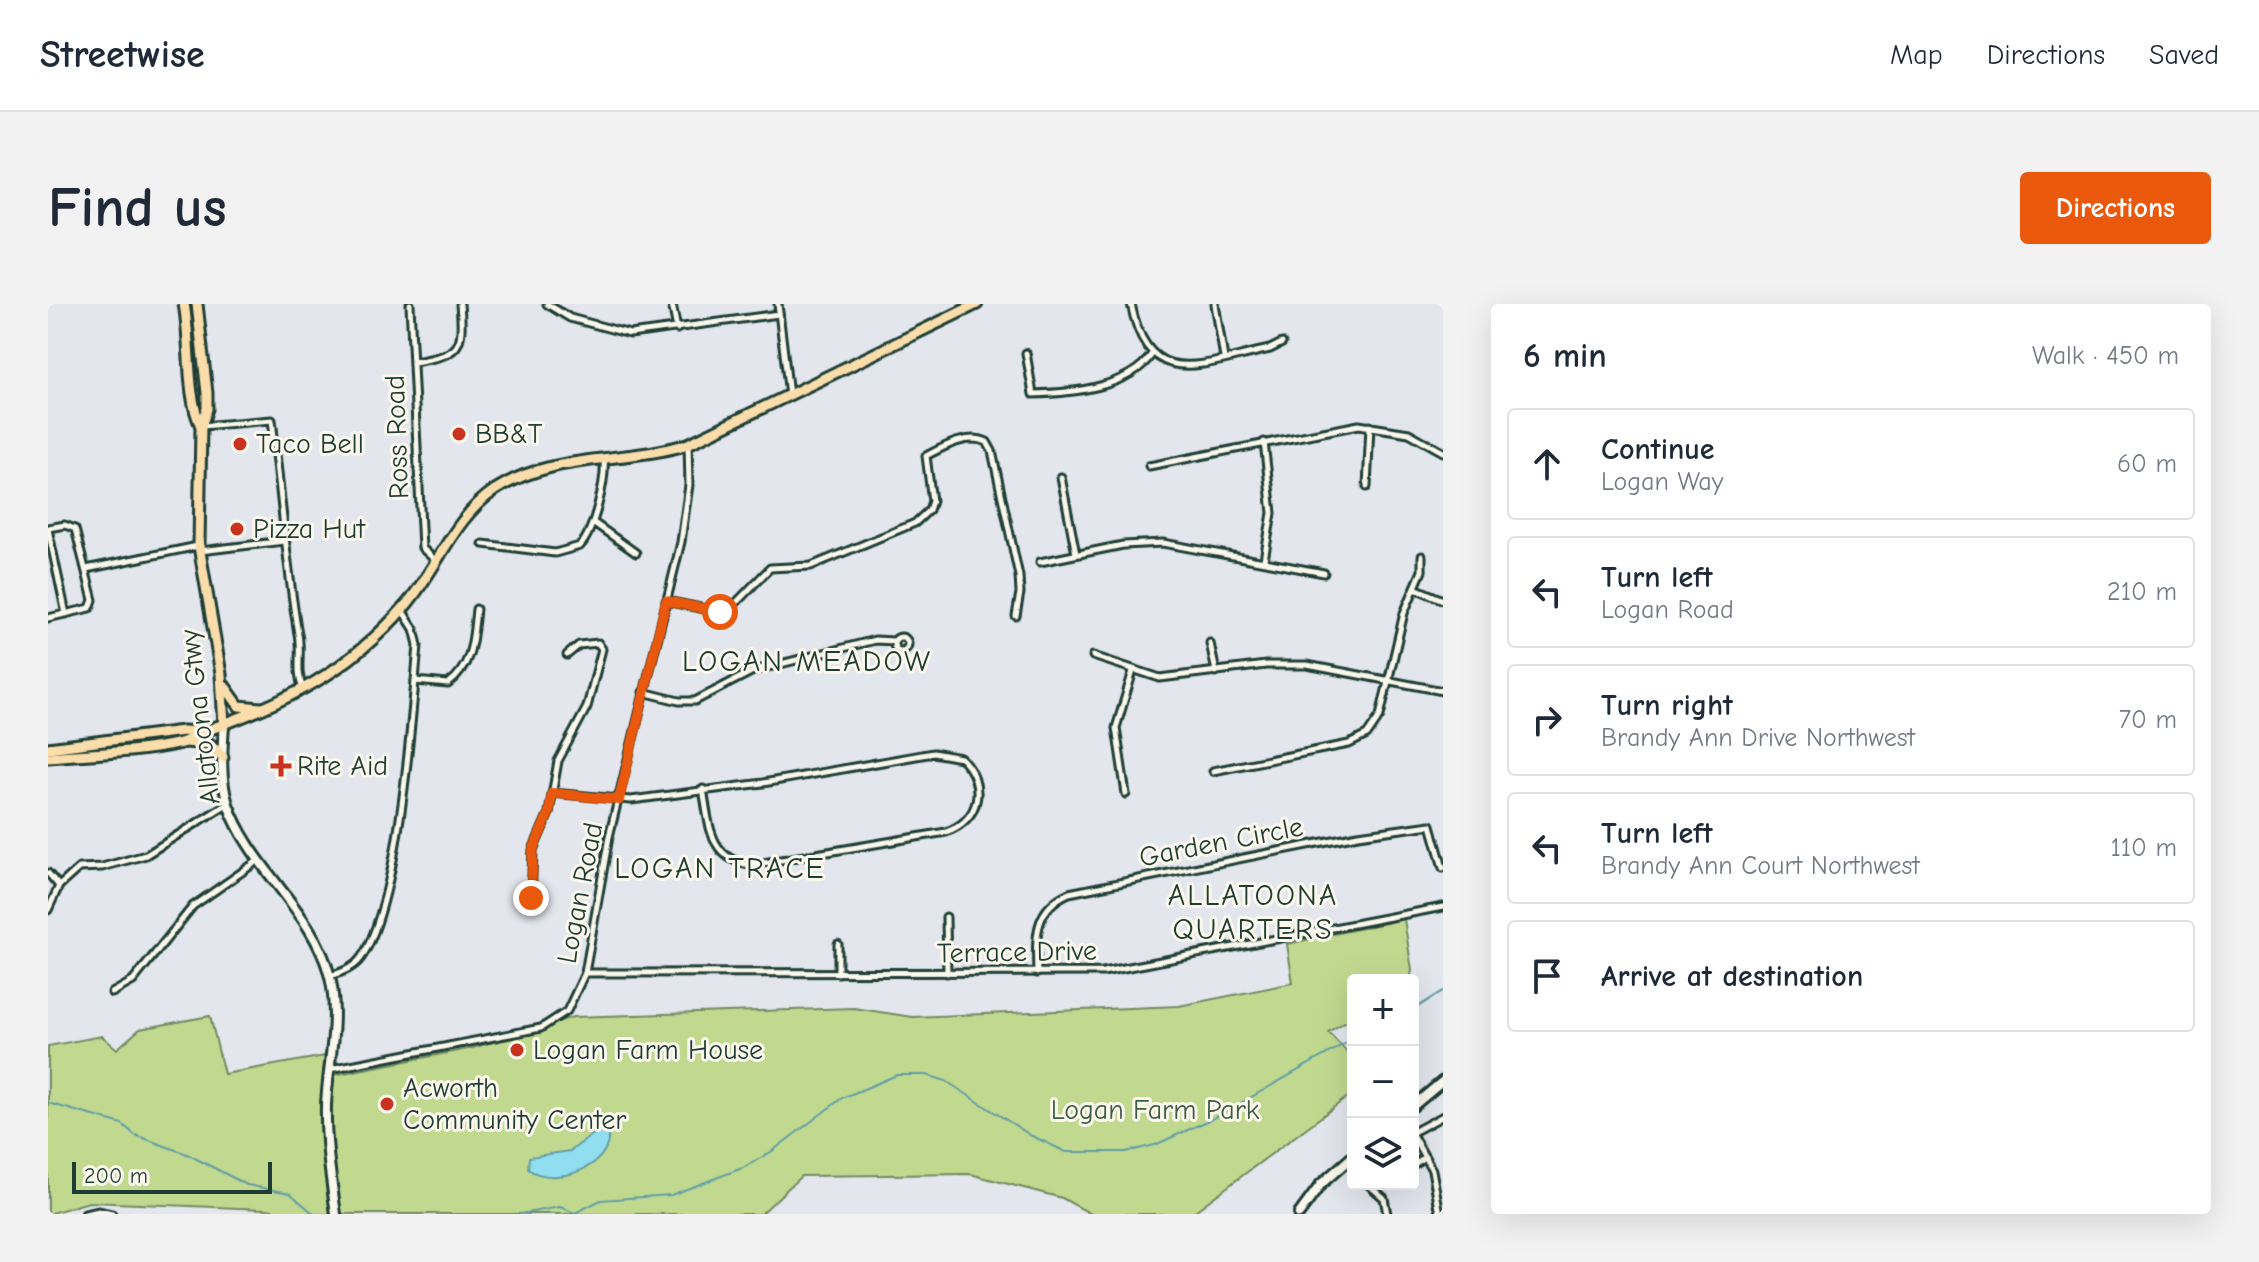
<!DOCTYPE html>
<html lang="en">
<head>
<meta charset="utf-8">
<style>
  :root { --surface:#fff; --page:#f2f2f3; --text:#1f2937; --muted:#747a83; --line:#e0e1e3; --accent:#ea580c }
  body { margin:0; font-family:"Comic Neue",sans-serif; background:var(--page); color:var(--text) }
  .controls { position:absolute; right:24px; bottom:24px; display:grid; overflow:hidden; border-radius:8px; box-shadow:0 8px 32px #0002 }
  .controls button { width:72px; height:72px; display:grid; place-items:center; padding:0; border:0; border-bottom:2px solid var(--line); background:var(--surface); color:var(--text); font:40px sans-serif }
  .scale { position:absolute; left:24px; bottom:20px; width:200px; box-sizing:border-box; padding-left:8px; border:4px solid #1f3d34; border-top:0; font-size:22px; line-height:28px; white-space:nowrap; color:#1f3d34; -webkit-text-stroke:6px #fbf7ec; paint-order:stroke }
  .stop { position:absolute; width:24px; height:24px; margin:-18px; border:6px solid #ea580c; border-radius:50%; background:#fff }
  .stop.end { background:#ea580c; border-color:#fff; box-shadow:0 2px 8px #0008 }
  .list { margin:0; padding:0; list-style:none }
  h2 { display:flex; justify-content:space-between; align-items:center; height:104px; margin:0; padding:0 32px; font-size:34px }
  h2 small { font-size:26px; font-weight:400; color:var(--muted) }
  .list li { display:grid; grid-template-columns:52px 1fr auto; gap:24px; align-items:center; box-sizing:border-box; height:112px; margin:0 16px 16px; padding:0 16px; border:2px solid var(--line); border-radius:8px }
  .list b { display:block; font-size:30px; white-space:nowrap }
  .list p { margin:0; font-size:26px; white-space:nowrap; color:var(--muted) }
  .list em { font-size:26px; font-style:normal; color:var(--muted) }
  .icon { flex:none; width:44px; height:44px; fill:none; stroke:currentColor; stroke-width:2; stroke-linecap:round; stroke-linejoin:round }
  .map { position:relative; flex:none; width:1395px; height:910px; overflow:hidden; border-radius:8px }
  header { display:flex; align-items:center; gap:48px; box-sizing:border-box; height:112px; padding:0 40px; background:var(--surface); border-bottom:2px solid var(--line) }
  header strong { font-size:38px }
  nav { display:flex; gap:44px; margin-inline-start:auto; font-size:28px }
  .intro { display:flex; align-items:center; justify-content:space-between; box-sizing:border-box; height:192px; padding:0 48px }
  h1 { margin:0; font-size:56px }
  .button { padding:20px 36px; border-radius:8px; background:var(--accent); color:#fff; font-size:28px; font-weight:700 }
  main { display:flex; gap:48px; padding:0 48px }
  aside { flex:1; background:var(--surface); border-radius:8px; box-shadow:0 8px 32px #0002 }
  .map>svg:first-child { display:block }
  .green { fill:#c1d98f; stroke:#708b62; stroke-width:2 }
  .water { fill:#91def1; stroke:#639ea5; stroke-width:2 }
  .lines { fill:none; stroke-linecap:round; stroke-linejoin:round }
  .stream { stroke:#639ea5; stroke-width:2 }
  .street-casing { stroke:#1f3d34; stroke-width:11 }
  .secondary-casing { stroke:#1f3d34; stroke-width:14 }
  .primary-casing { stroke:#1f3d34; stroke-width:15 }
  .street { stroke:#fbf7ec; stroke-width:5 }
  .secondary { stroke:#fbf7ec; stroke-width:8 }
  .primary { stroke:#faddab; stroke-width:9 }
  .route { stroke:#ea580c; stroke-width:10 }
  .poi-dot { fill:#c8321e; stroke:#fbf7ec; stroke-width:3 }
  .labels { text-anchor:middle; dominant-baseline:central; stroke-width:6; stroke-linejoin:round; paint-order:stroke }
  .poi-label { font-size:28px; fill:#1f3d34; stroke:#fbf7ec; text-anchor:start }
  .street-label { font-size:28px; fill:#1f3d34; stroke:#fbf7ec }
  .park-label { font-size:28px; fill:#3f5c46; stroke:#fbf7ec }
  .neighbourhood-label { font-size:30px; letter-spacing:2px; fill:#1f3d34; stroke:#fbf7ec }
</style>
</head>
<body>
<header>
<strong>Streetwise</strong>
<nav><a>Map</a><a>Directions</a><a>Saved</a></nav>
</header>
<div class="intro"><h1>Find us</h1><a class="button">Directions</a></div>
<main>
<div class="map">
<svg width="1395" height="910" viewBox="0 0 1395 910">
  <rect width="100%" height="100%" fill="#e3e6ed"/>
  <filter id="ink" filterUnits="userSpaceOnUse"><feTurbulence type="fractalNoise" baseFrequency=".0125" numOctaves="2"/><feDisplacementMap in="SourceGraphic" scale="16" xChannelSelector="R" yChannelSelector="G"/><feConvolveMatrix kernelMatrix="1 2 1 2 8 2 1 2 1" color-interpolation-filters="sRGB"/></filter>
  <g filter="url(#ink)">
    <path class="green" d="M1356,615L1364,666L1362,676H1305V713L1280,728L1305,754V789L1143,910H1043L1014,894L922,870L753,872L713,910H246L219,905L41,898L0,910V742L54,732L69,745L92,725L162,712L176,770L277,752L275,773L425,744L525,713L806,704L864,713L1131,702L1245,679L1239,640Z"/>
    <path class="water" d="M554,824L560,827C566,863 506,884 480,865L481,853L522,847Z"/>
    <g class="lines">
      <g class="stream">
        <path d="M1365,706L1395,687"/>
        <path d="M0,799L74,820L87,831L139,850L199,881L242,889L266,910"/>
        <path d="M472,910L512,903L527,909L553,896L623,891L697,863L723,848L794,794L849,771H879L898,777L982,831L1018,848H1078L1107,841L1170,812L1305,735"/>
      </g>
      <g class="street-casing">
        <g id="street">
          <path d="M362,0L374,244L388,257"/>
          <path d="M499,0L522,14L582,30L731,10"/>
          <path d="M624,0L629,25"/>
          <path d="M730,0L741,91"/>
          <path d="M1083,0C1101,89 1154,59 1222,45L1234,39"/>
          <path d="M1167,0L1176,54"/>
          <path d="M978,49L985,90C1024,89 1081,84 1104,50"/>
          <path d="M366,58C412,50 416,46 412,0"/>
          <path d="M154,122L224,116C233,187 238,259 250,330C254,349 247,366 255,385"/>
          <path d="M1101,162L1311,121L1361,129L1395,148"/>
          <path d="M1013,173L1028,250"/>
          <path d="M1319,183L1322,122"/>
          <path d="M546,219L588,249"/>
          <path d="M0,224L17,221L27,225L45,296L42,304L0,314"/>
          <path d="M0,225L18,310"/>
          <path d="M435,240L507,249L532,242C546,227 558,176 556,156"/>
          <path d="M152,247L236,237"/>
          <path d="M1216,256L1224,209L1216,138"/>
          <path d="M992,258L1075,241L1115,239L1276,269"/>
          <path d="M38,265L150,242"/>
          <path d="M1367,284L1395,296"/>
          <path d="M618,297L672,308L686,301L722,264L763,262L867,219L881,206L884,197L878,152C895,143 919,129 939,138L944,147L971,272L972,289L968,312"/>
          <circle cx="853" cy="340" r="7"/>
          <path d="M1162,339L1168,368"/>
          <path d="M1045,352L1112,374L1218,361H1259L1395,387"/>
          <path d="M367,377L400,380C425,362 425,333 428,305"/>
          <path d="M595,388L631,397H647L705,367L827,336L846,337"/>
          <path d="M1165,467L1301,440L1319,431L1332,412L1356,309L1374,267V252"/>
          <path d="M504,489L583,496L715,479L885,449L913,454C939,479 933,516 898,528L703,561C661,556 661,519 655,485"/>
          <path d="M1078,490L1068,424L1085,367"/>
          <path d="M0,569L11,582"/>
          <path d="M483,594L485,546L501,509L510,457L539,403L554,345L550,339L531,341L519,351"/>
          <path d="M0,606L11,582L31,564L54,563L98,551L179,500"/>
          <path d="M898,613L899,669"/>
          <path d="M537,669L1055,668L1395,603"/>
          <path d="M790,669V640"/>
          <path d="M989,669C988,634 985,605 1021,589L1310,531L1383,521L1395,564"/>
          <path d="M282,672C293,668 305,665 313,654C351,600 364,412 370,341L366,325L354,306"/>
          <path d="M64,689L85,677L145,602L211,556"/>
          <path d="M282,765L493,724L519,707L537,669L561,533L633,238L641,181L640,140"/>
          <path d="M1365,828L1395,812"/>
          <path d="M1365,832L1384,866L1392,910"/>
          <path d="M1365,861L1377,853"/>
          <path d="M1320,880L1336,894L1339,910"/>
          <path d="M37,910L51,907L64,910"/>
        </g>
      </g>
      <g class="secondary-casing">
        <g id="secondary">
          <path d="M176,422C174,447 172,475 180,500C202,564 266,607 282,673C292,715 280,759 278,801C277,838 283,874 288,910"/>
          <path d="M1365,802L1395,777"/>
          <path d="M1251,910L1273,880L1305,852"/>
        </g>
      </g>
      <g class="primary-casing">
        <g id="primary">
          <path d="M136,0C143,36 138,93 153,122"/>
          <path d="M149,0L159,89V105L153,122L151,242L173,370L176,422"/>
          <path d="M176,381L191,402L213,404"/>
          <path d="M137,438L162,440L175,453"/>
          <path d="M0,444L135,427L153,428"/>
          <path d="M0,453C44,449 90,449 133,439C141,437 147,431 155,428C238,397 298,371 358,301C389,265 406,213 447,186C506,148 576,160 640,140L929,0"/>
        </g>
      </g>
      <use href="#street" class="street"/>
      <use href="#secondary" class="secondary"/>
      <use href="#primary" class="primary"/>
    </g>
  </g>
  <g class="lines" filter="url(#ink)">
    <path class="route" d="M483,594L485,546L501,509L504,489L571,496L618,297L672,308"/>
  </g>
  <g class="poi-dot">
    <circle cx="411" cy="130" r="8"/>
    <circle cx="192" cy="140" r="8"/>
    <circle cx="189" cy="225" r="8"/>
    <path d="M229 450h8v8h8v8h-8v8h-8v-8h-8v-8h8z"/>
    <circle cx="469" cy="746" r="8"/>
    <circle cx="339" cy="800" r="8"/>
  </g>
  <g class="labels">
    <g class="poi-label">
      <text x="427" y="130">BB&amp;T</text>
      <text x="208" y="140">Taco Bell</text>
      <text x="205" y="225">Pizza Hut</text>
      <text x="249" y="462">Rite Aid</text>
      <text x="485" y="746">Logan Farm House</text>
      <text x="355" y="784">Acworth<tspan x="355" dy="32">Community Center</tspan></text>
    </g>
    <g class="street-label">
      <text transform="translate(349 133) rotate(-92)">Ross Road</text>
      <text transform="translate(152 413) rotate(-97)">Allatoona Gtwy</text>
      <text transform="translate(1173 538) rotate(-11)">Garden Circle</text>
      <text transform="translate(532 589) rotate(-79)">Logan Road</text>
      <text transform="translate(969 648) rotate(-1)">Terrace Drive</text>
    </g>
    <g class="park-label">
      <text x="1107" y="806">Logan Farm Park</text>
    </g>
    <g class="neighbourhood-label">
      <text x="759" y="357">LOGAN MEADOW</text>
      <text x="672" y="564">LOGAN TRACE</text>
      <text x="1205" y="591">ALLATOONA<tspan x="1205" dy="34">QUARTERS</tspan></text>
    </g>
  </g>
</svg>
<div class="controls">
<button>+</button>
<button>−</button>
<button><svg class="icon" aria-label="layers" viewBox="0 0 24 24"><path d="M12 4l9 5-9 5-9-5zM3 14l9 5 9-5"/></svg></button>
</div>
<div class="scale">200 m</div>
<div class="stop" style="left:672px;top:308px"></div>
<div class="stop end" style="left:483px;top:594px"></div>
</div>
<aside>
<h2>6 min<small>Walk · 450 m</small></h2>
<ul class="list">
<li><svg class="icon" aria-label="ahead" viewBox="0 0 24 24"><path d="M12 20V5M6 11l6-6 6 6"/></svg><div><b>Continue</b><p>Logan Way</p></div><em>60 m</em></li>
<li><svg class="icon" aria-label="left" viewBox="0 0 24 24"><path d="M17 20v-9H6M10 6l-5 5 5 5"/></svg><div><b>Turn left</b><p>Logan Road</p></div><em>210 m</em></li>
<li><svg class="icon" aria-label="right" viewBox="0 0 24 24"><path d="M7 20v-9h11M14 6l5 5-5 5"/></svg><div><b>Turn right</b><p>Brandy Ann Drive Northwest</p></div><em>70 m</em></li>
<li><svg class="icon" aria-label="left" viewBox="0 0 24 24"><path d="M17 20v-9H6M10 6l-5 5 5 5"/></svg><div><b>Turn left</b><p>Brandy Ann Court Northwest</p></div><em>110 m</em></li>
<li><svg class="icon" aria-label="arrive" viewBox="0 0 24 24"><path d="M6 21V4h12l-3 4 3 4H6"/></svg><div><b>Arrive at destination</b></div></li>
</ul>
</aside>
</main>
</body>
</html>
